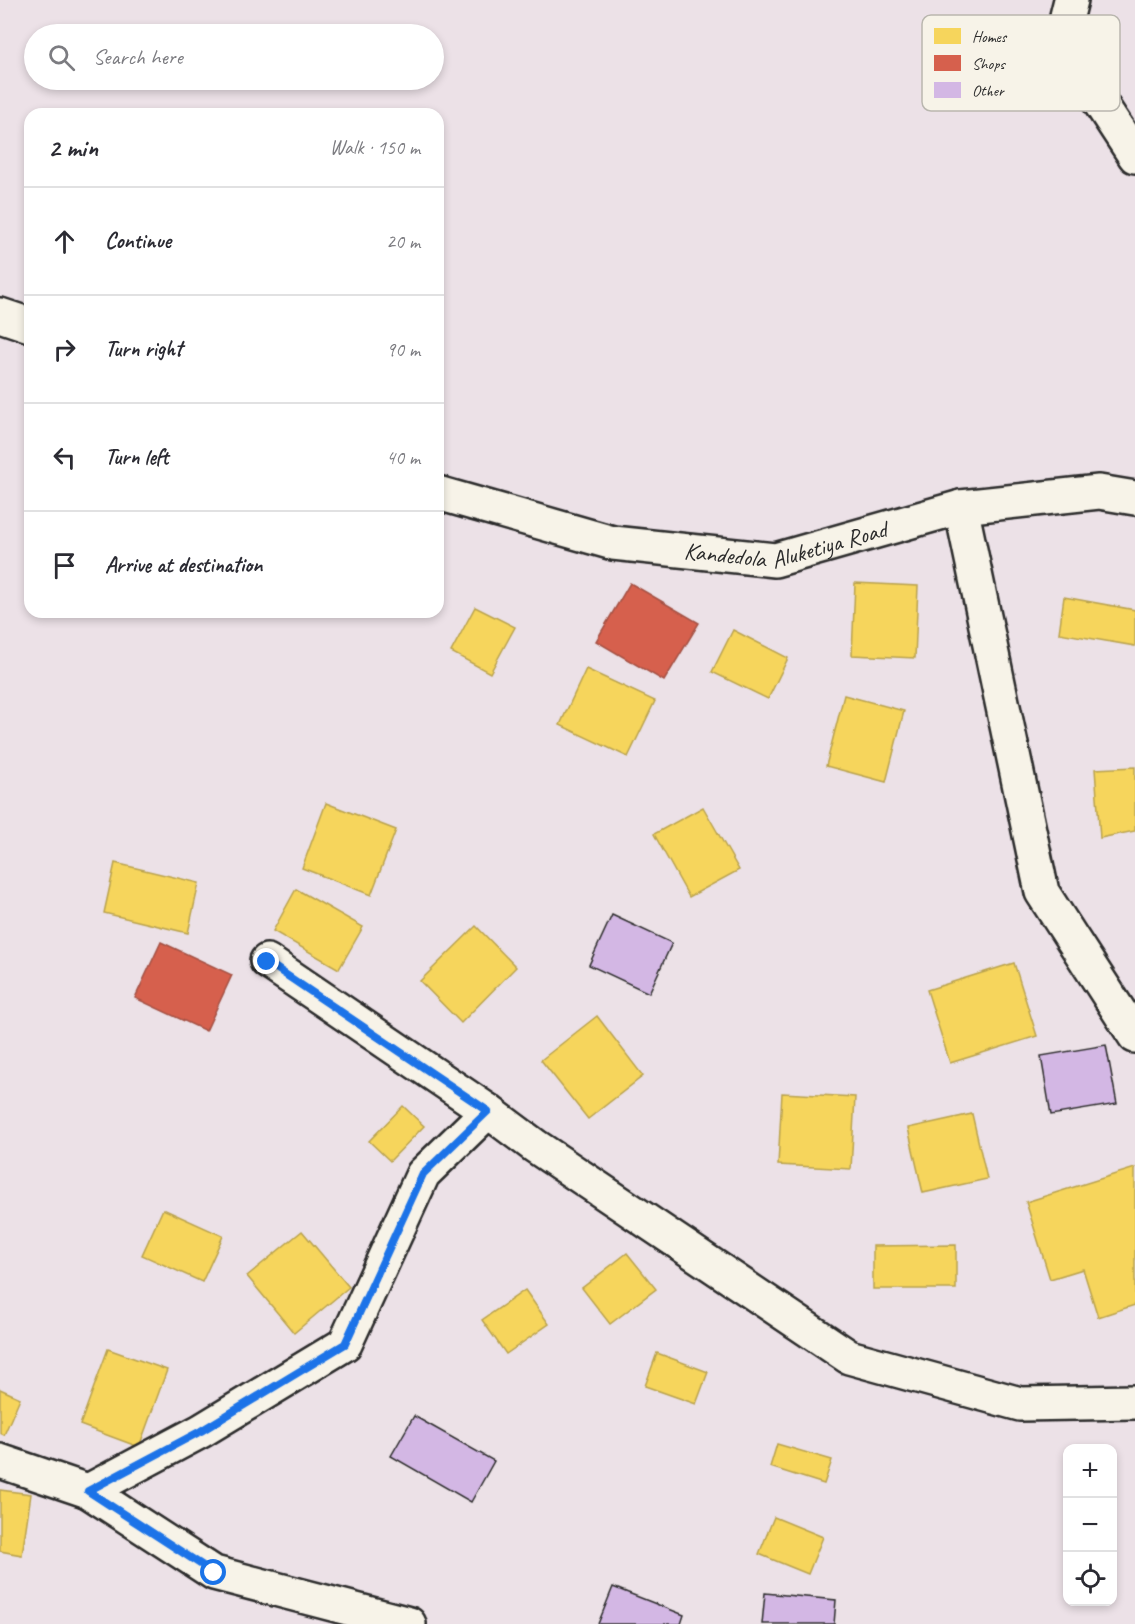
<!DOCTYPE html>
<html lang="en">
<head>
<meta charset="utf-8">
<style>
  :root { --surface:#fff; --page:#f2f2f3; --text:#2b2b33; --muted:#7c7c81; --line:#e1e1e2 }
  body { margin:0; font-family:Caveat,sans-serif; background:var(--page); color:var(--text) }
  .controls { position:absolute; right:18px; bottom:18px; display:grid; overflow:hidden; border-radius:12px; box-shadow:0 3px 9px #0003 }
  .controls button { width:54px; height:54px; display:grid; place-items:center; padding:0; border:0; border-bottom:2px solid var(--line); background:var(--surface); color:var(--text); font:30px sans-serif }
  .stop { position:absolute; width:18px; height:18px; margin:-14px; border:4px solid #1a73e8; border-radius:50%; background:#fff }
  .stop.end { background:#1a73e8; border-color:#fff; box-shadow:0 2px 6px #0008 }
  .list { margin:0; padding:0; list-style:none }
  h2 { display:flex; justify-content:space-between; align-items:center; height:78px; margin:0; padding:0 24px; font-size:26px }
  h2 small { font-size:20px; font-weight:400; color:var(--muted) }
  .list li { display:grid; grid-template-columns:39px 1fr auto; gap:18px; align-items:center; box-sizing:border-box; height:108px; padding:0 24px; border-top:2px solid var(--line) }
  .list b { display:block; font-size:22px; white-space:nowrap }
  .list em { font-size:20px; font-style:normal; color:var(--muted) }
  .icon { flex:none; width:33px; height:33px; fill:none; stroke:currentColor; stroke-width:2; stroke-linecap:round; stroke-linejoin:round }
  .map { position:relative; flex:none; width:1135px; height:1624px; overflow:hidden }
  .search { position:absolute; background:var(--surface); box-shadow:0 3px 9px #0003; left:24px; top:24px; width:420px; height:66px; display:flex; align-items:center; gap:15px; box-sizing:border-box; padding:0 21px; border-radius:33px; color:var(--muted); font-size:22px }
  .panel { position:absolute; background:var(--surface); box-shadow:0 3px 9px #0003; left:24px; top:108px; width:420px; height:510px; border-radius:18px }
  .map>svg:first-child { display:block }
  .homes { fill:#f6d55c; stroke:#b9a24d; stroke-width:1.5 }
  .shops { fill:#d6604d; stroke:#a35043; stroke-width:1.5 }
  .building { fill:#d3b7e4; stroke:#2b2b2b; stroke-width:1.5 }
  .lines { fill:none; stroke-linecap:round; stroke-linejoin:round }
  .minor-casing { stroke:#2b2b2b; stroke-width:38 }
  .minor { stroke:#f7f3e8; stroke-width:33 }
  .route { stroke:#1a73e8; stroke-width:8 }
  .labels { text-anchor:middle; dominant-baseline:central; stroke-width:6; stroke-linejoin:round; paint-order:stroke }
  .street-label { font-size:24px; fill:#2b2b2b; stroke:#f7f3e8 }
  .key { fill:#f7f3e8; stroke:#bab7af; stroke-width:1.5 }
  .key-label { font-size:16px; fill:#2b2b2b }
</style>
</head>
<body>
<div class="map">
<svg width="1135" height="1624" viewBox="0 0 1135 1624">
  <rect width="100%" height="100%" fill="#ece1e7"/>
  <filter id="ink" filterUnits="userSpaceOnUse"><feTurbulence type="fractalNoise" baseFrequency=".0167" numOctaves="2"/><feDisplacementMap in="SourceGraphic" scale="12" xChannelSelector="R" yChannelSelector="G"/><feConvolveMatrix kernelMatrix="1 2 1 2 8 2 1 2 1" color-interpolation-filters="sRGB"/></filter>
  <g filter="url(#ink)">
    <g class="homes">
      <path d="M855,583L918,586L915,658L852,655Z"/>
      <path d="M1064,597L1135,610V646L1059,633Z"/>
      <path d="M475,607L515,627L490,673L451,652Z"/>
      <path d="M733,630L788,658L768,699L712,672Z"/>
      <path d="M586,669L655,701L628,757L560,725Z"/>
      <path d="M844,695L904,711L886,782L826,766Z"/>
      <path d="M1135,767V831L1100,838L1095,769Z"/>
      <path d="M326,803L396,830L371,895L302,868Z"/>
      <path d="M703,807L739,870L689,897L654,834Z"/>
      <path d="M115,863L199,883L188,933L104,913Z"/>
      <path d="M296,889L363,927L339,969L273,931Z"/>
      <path d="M476,926L516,967L461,1023L420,981Z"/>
      <path d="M1014,963L1037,1036L950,1063L927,990Z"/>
      <path d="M597,1016L643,1076L588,1119L541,1060Z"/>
      <path d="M782,1093L855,1097L851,1169L778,1165Z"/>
      <path d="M403,1106L424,1126L390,1161L369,1141Z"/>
      <path d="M972,1114L987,1179L923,1193L908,1128Z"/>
      <path d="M1135,1168V1305L1098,1317L1083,1269L1050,1279L1026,1202Z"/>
      <path d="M163,1209L223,1236L202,1282L142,1255Z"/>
      <path d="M302,1231L349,1287L294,1333L247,1276Z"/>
      <path d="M956,1245V1289H873V1246Z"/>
      <path d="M627,1253L656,1289L610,1324L582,1288Z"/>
      <path d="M525,1290L549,1324L506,1354L482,1320Z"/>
      <path d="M108,1349L167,1370L139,1447L80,1425Z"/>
      <path d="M657,1353L708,1372L696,1404L645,1386Z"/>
      <path d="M0,1389L20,1398L4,1435L0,1433Z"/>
      <path d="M777,1444L832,1460L824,1484L770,1467Z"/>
      <path d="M0,1490L31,1494L22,1555L0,1551Z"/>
      <path d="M774,1517L823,1537L808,1574L759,1554Z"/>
    </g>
    <g class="shops">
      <path d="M630,583L699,623L664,681L596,641Z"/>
      <path d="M161,942L232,975L206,1031L135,998Z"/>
    </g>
    <g class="building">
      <path d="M612,915L672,943L649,993L589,965Z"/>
      <path d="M1106,1045L1117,1104L1051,1115L1041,1056Z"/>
      <path d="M414,1416L494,1461L471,1502L391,1456Z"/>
      <path d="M613,1587L684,1615L681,1624H598Z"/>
      <path d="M765,1593L836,1600L834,1624H762Z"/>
    </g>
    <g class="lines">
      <g class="minor-casing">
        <g id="minor">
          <path d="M1071,0L1067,16L1076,66L1135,156"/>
          <path d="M0,315L30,325"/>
          <path id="s1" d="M438,493L613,543L775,560L961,507L1099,492L1135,498"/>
          <path d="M961,507L1042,892L1135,1036"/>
          <path d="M267,961L488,1111L535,1146L849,1357L1020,1404L1135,1402"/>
          <path d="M0,1461L88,1491L214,1573L409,1624"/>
          <path d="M88,1491L201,1431L345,1344L423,1174L488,1111"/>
        </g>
      </g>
      <use href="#minor" class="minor"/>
    </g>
  </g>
  <g class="lines" filter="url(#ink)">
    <path class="route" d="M214,1573L88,1491L201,1431L345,1344L423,1174L488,1111L267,962"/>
  </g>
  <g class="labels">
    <g class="street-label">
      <text stroke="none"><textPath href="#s1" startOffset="357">Kandedola Aluketiya Road</textPath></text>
    </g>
  </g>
  <rect x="922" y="15" width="198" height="96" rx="9" class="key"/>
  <rect x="934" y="28" width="27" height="16" fill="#f6d55c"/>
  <rect x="934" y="55" width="27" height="16" fill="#d6604d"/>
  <rect x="934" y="82" width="27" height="16" fill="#d3b7e4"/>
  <g class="key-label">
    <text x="972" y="42">Homes</text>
    <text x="972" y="69">Shops</text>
    <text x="972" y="96">Other</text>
  </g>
</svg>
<div class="controls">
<button>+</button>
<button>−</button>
<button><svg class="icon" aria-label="locate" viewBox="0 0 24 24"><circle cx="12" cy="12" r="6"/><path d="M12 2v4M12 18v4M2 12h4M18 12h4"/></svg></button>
</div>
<div class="stop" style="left:214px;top:1573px"></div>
<div class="stop end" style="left:267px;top:962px"></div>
<div class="search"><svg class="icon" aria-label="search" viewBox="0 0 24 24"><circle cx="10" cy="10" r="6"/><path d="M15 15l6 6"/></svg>Search here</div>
<section class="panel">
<h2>2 min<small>Walk · 150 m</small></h2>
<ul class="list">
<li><svg class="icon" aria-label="ahead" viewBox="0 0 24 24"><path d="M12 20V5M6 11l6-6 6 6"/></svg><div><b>Continue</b></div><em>20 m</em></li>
<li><svg class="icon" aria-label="right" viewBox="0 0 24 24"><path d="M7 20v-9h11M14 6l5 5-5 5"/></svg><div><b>Turn right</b></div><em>90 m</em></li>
<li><svg class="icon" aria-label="left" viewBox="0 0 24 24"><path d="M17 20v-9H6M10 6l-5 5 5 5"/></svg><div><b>Turn left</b></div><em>40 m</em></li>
<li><svg class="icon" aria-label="arrive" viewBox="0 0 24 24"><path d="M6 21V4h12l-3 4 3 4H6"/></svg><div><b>Arrive at destination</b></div></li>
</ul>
</section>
</div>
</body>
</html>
